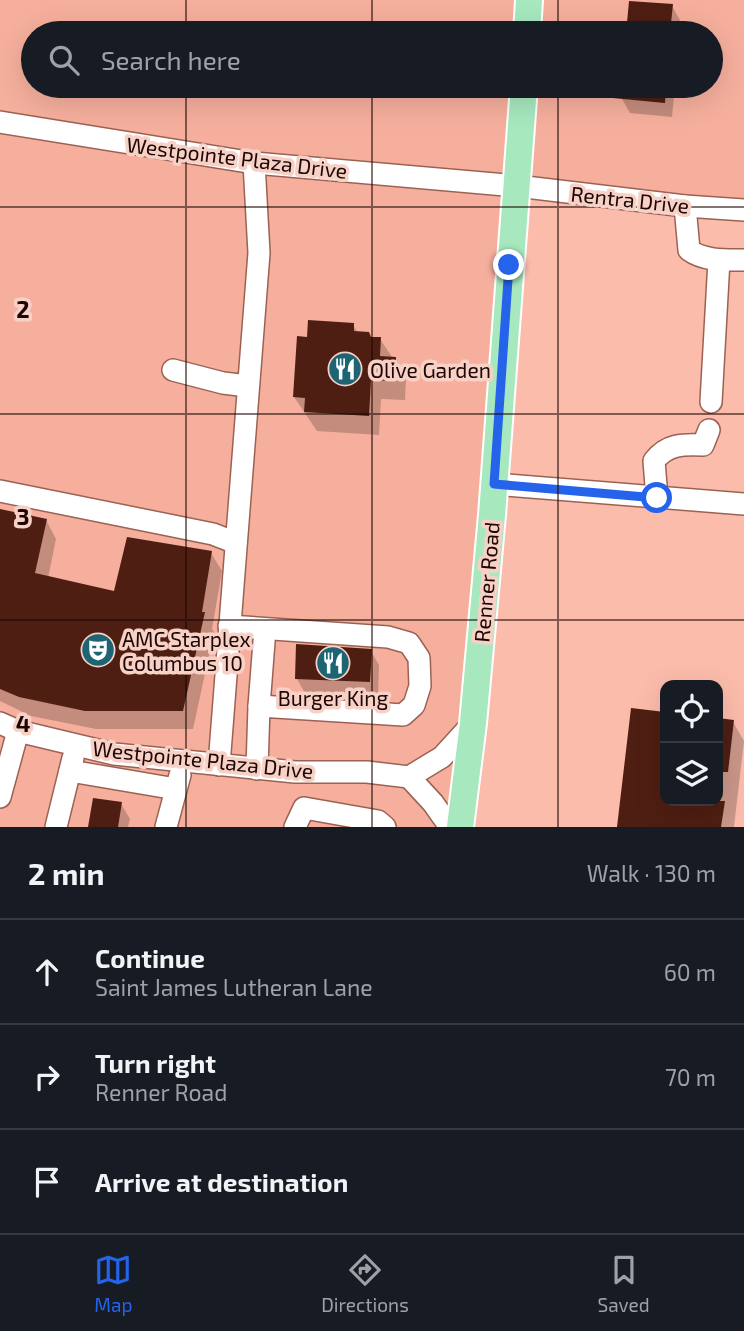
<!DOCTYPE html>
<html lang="en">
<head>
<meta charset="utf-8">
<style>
  :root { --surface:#171b24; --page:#20242c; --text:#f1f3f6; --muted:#9ea1a6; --line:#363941; --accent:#2563eb }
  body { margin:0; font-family:"Exo 2",sans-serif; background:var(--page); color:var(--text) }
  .controls { position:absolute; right:21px; bottom:21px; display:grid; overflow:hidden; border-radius:14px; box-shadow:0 7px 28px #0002 }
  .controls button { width:63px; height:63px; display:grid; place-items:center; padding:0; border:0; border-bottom:2px solid var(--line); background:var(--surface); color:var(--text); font:35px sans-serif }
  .stop { position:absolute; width:21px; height:21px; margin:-16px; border:5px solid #2563eb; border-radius:50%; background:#fff }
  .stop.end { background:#2563eb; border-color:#fff; box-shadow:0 2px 7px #0008 }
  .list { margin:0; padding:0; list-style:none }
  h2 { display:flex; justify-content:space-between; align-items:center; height:91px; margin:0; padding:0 28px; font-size:30px }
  h2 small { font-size:23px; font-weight:400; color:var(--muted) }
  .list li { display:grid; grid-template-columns:46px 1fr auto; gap:21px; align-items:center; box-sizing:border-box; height:105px; padding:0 28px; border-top:2px solid var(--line) }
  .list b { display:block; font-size:26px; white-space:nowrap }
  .list p { margin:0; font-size:23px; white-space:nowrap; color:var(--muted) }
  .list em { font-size:23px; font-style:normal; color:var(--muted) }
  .icon { flex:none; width:38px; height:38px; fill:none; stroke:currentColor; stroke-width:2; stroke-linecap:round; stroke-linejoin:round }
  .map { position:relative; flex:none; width:744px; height:827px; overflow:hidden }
  .search { position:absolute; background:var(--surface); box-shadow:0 7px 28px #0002; left:21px; right:21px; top:21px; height:77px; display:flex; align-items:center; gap:18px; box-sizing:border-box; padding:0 24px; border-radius:38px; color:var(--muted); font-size:26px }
  .sheet { height:406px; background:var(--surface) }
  nav { display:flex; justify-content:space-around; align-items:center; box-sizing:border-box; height:98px; border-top:2px solid var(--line); background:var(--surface); font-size:19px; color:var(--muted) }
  nav a { display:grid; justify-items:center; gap:4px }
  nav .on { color:var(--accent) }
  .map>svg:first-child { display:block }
  .built { fill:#f6af9d; fill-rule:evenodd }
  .shadow { fill:#0003 }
  .building { fill:#4f1e12 }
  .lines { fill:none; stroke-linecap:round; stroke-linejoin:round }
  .minor-casing { stroke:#9b6254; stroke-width:24 }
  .major-casing { stroke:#fff; stroke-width:30 }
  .minor { stroke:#fff; stroke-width:21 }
  .major { stroke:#a7e8bf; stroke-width:26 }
  .route { stroke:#2563eb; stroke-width:9 }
  .grid { fill:none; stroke:#1c0704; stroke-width:2; stroke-opacity:0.55 }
  .labels { text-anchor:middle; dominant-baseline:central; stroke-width:7; stroke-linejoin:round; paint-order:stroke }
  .street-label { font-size:21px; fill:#1c0704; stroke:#f7d0c6 }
  .poi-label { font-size:21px; fill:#1c0704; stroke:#f7d0c6; text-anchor:start }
  .grid-label { font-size:23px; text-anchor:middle; font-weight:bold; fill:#1c0704; stroke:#f7d0c6; stroke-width:7; stroke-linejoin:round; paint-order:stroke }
</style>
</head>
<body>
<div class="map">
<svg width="744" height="827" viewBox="0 0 744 827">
  <rect width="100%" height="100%" fill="#fcbcac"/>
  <path class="built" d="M0,0H744V210L517,186L460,827H0ZM33,33H711V86H33Z"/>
  <g class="shadow">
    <path d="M630,2L672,6L680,20L679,33H627Z"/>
    <path d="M623,86H675L672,117L630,113L622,99Z"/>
    <path d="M353,325L358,333L371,339H380L406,378L405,400L381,399L379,435L317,431L294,397L309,338Z"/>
    <path d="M0,511L46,520L56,539L48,578L115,593L211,553L222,571L212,629L214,632L193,729H96L31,716L0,701Z"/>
    <path d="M371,651L379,665L378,696L305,693L297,679Z"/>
    <path d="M632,710L665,714V801H718V720L733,722L744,741L734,827H619Z"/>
    <path d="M121,804L130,819L128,827H89Z"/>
  </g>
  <g class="building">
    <path d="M629,1L673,4L670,33H626Z"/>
    <path d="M602,86H666L665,103L602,97Z"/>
    <path d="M308,320L354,323V331L369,332L371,337H381L380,356L396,357L395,381L371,380L369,416L304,412L305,398L293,397L297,336L307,337Z"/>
    <path d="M0,509L47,519L35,573L114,591L127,537L212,551L202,612H205L183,711H85L19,697L0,689Z"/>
    <path d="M296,644L372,649L370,682L295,679Z"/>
    <path d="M631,708L665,712V801H725L721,827H617Z"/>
    <path d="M718,718L734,720L728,772H718Z"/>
    <path d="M93,798L122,802L118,827H88Z"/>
  </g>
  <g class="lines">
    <g class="minor-casing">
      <g id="minor">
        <path d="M0,122L254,163L517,186L685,206L744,210"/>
        <path d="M685,206L689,250C704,261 725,260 744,260"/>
        <path d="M173,370L223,383L248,386"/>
        <path d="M711,402L719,260"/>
        <path d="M494,484L744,504"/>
        <path d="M0,491L213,534L236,543"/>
        <path d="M657,498L654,461C667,444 683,444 703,445L709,430"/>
        <path d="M229,626L388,637L409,643L419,658L420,686L414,705L403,715L259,706L257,769"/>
        <path d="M259,706L265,629"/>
        <path d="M0,723L18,731L114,754L295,772H367L409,777"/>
        <path d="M219,765L259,253L254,163"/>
        <path d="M70,771L176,789"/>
        <path d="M409,777L442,757L473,723"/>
        <path d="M409,777L433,803L450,827"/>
        <path d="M0,797L18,731"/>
        <path d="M56,827L73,758"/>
        <path d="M166,827L180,775"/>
        <path d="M295,827L304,808L378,821L385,827"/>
      </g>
    </g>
    <g class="major-casing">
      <g id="major">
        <path d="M527,33L529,0"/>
        <path d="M460,827L473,723L492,515L524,86"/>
      </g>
    </g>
    <use href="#minor" class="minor"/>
    <use href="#major" class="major"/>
  </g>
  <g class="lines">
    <path class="route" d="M509,265L494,484L657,498"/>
  </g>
  <path class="grid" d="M186,0V33M372,0V33M558,0V33M186,86V827M372,86V827M558,86V827M0,207H744M0,414H744M0,620H744"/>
  <defs>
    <g id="restaurant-disc" transform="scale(1.75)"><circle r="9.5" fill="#1d6573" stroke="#f7d0c6"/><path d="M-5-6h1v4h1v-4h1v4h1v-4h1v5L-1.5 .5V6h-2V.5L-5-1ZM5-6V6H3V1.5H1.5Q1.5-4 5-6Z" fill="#fff"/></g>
    <g id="theatre-disc" transform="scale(1.75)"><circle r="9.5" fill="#1d6573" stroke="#f7d0c6"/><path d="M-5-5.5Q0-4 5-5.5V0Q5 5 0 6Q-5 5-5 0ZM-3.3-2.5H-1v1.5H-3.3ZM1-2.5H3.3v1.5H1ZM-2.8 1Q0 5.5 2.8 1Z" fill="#fff"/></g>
  </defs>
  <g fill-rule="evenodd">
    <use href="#restaurant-disc" x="345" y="369"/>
    <use href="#theatre-disc" x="98" y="650"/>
    <use href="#restaurant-disc" x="333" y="663"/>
  </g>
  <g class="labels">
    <g class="street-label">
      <text transform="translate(237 157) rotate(7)">Westpointe Plaza Drive</text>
      <text transform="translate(630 199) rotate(6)">Rentra Drive</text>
      <text transform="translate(486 582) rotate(-85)">Renner Road</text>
      <text transform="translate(203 759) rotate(6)">Westpointe Plaza Drive</text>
    </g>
    <g class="poi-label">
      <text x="370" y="369">Olive Garden</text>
      <text x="122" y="638">AMC Starplex<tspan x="122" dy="24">Columbus 10</tspan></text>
      <text x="333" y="697" text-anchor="middle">Burger King</text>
    </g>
  </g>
  <g class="grid-label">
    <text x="23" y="318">2</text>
    <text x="23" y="525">3</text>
    <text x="23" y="732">4</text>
  </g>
</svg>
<div class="controls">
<button><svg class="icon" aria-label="locate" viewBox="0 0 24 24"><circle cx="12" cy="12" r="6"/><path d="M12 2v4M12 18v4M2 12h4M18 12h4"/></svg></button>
<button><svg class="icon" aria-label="layers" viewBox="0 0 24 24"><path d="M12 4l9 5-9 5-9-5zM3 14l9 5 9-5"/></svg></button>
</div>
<div class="stop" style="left:657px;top:498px"></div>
<div class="stop end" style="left:509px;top:265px"></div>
<div class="search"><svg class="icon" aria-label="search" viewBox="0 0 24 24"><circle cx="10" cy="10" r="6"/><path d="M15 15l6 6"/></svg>Search here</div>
</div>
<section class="sheet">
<h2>2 min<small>Walk · 130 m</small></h2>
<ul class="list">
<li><svg class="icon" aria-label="ahead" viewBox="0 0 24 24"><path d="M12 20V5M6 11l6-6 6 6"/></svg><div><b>Continue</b><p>Saint James Lutheran Lane</p></div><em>60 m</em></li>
<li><svg class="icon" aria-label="right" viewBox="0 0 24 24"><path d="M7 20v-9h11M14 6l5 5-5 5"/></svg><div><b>Turn right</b><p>Renner Road</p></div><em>70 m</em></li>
<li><svg class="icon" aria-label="arrive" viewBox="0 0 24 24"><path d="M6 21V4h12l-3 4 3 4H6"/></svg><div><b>Arrive at destination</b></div></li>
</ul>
</section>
<nav>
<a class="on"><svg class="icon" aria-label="map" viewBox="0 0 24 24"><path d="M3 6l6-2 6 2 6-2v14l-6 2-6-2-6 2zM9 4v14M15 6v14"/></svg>Map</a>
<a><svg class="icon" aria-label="directions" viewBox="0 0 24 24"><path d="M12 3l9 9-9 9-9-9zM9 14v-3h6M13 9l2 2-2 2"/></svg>Directions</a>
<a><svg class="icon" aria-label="saved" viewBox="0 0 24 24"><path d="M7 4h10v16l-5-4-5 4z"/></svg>Saved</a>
</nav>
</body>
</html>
